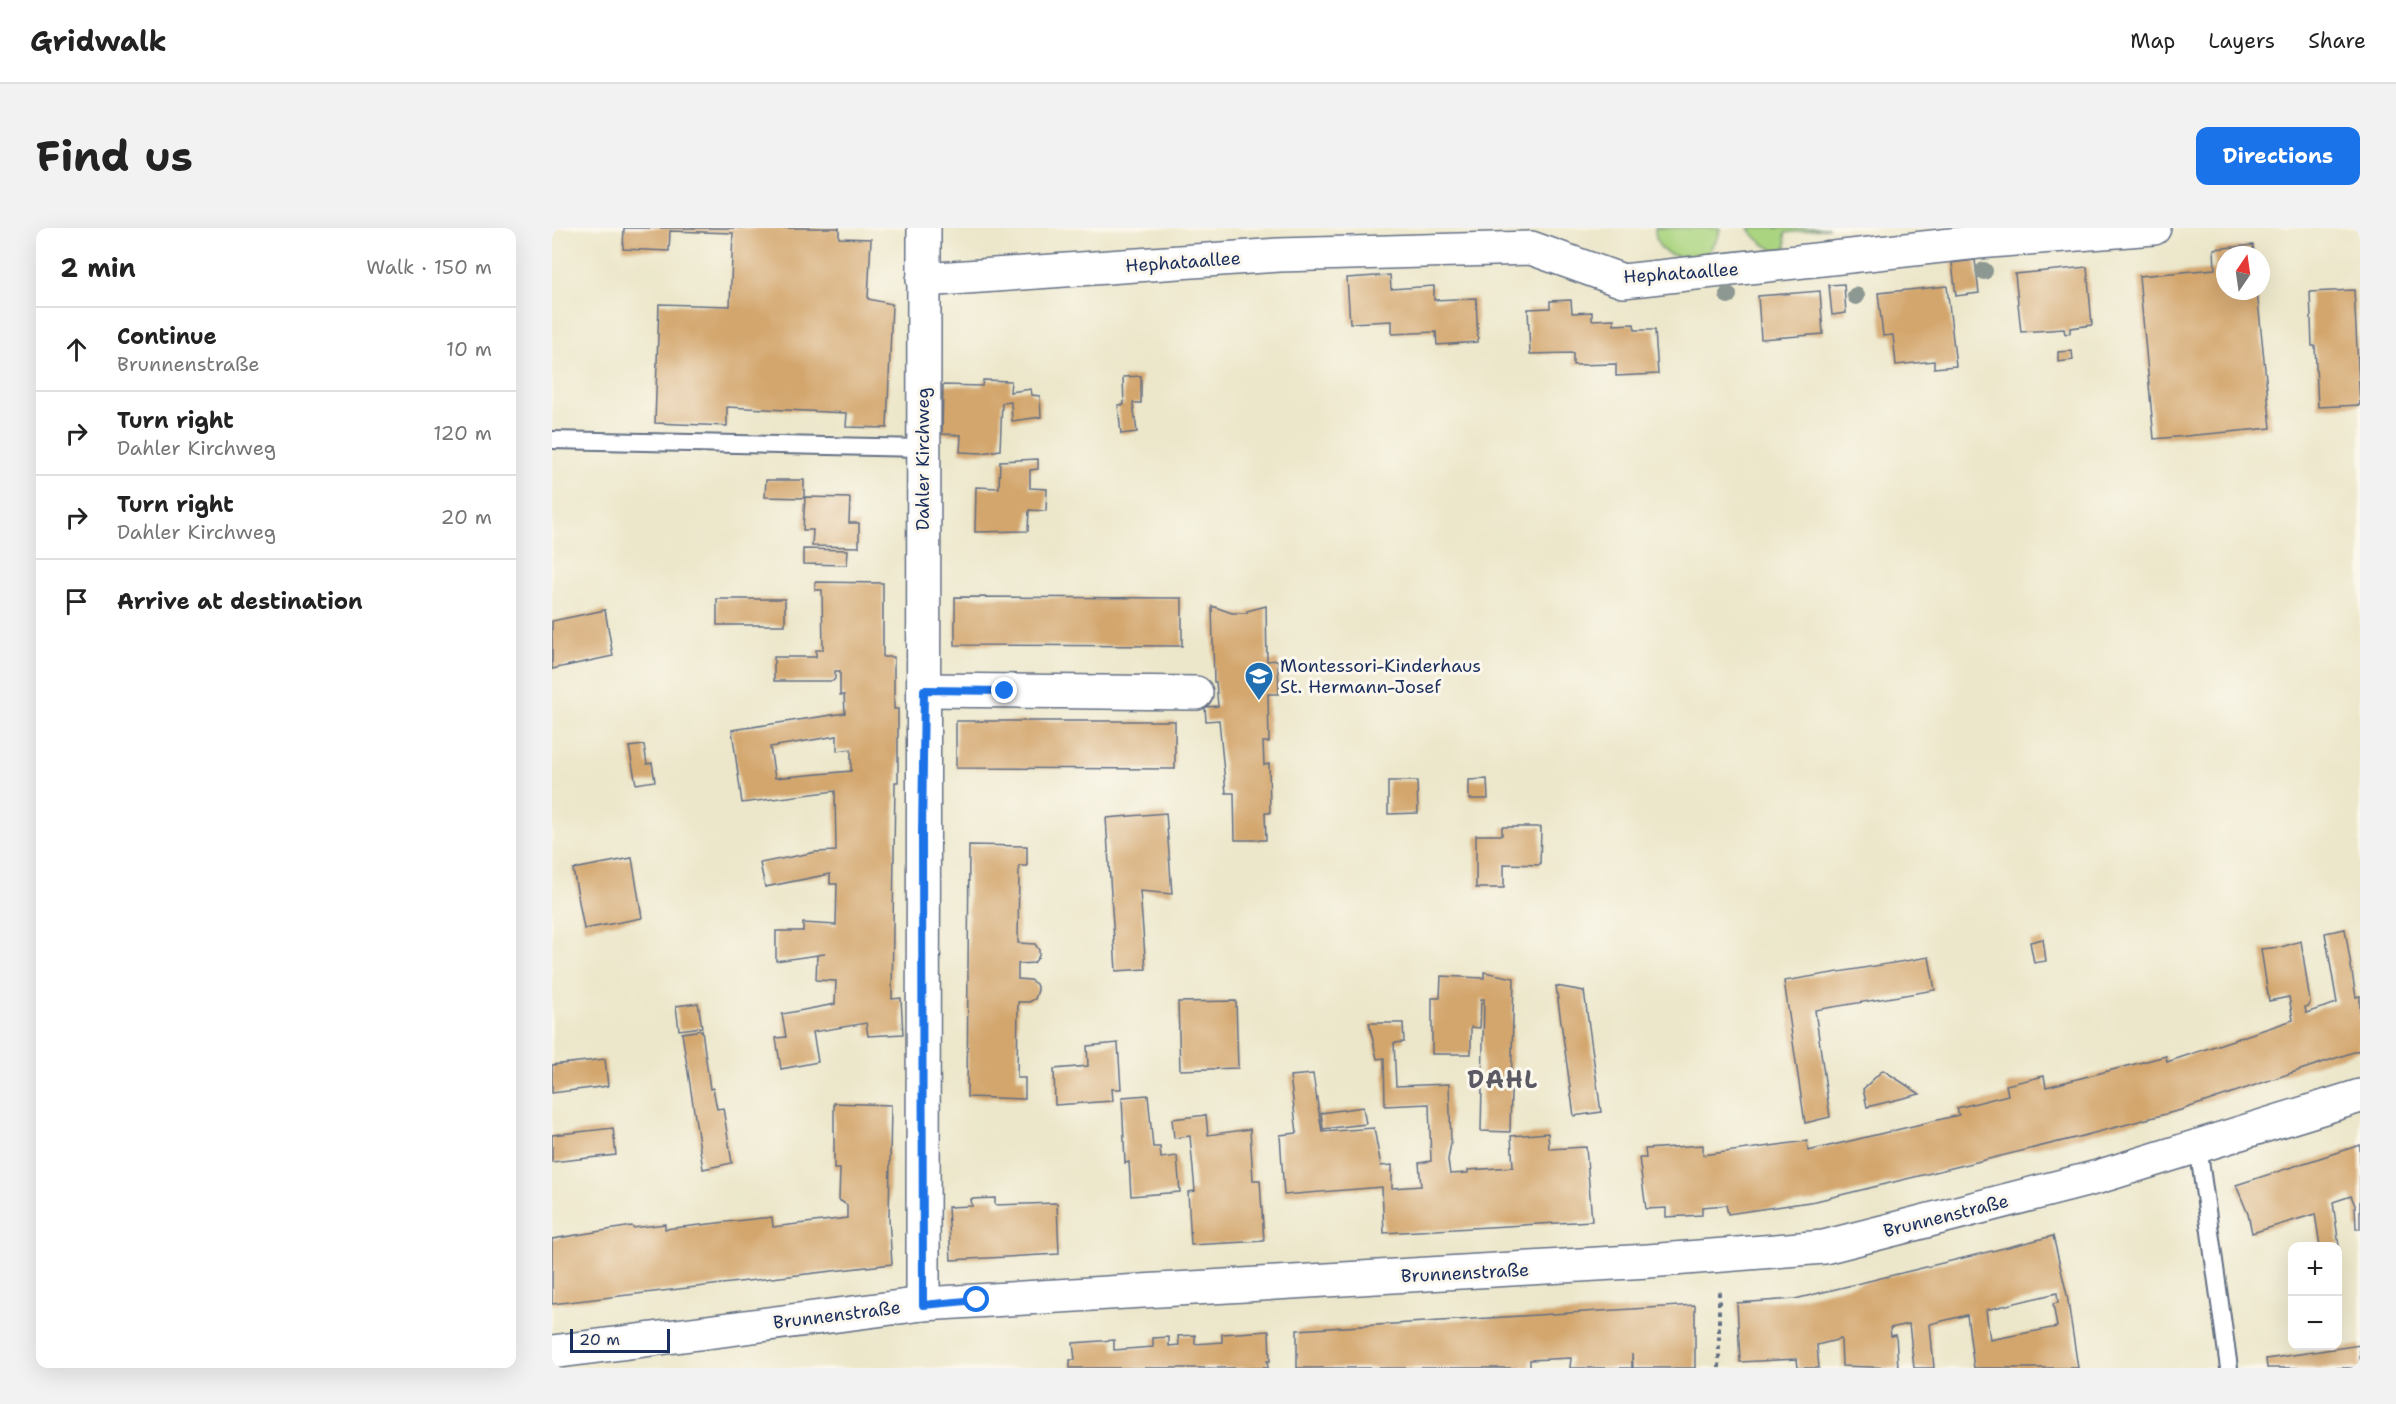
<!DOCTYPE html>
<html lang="en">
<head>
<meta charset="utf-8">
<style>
  :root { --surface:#fff; --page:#f2f2f2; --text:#222; --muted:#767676; --line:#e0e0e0; --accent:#1a73e8 }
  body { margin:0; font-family:"Shantell Sans",sans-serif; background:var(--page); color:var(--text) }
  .controls { position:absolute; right:18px; bottom:18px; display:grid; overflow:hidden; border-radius:12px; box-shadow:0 6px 24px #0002 }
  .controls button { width:54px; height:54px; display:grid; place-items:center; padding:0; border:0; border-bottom:2px solid var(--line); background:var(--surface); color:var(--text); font:30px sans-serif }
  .compass { position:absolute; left:1664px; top:18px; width:54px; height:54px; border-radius:50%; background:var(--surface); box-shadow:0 6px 24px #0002; rotate:13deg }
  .scale { position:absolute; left:18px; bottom:15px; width:100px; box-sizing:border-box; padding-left:6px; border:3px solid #1b2f5e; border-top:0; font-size:16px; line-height:21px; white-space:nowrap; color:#1b2f5e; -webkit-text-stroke:4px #fbf7ec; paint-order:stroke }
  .stop { position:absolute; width:18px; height:18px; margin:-14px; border:4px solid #1a73e8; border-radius:50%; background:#fff }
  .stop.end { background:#1a73e8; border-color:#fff; box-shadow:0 2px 6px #0008 }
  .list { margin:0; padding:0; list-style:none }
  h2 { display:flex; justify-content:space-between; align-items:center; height:78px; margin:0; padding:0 24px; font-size:26px }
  h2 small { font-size:20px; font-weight:400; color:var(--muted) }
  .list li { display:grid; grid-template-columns:39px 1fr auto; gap:18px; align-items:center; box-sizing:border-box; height:84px; padding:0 24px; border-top:2px solid var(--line) }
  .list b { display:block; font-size:22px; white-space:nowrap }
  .list p { margin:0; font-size:20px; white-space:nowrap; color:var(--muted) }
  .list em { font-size:20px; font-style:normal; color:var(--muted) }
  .icon { flex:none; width:33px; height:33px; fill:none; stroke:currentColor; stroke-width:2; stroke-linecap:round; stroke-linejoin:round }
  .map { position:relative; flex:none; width:1808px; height:1140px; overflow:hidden; border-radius:12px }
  header { display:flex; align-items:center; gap:36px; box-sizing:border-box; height:84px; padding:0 30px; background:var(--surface); border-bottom:2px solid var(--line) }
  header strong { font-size:28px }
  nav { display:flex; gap:33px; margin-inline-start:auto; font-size:21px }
  .intro { display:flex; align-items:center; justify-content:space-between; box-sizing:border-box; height:144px; padding:0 36px }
  h1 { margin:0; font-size:42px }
  .button { padding:15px 27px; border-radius:12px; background:var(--accent); color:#fff; font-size:21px; font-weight:700 }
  main { display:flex; gap:36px; padding:0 36px }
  aside { flex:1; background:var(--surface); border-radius:12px; box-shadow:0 6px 24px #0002 }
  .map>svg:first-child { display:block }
  .green { fill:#aad47f; stroke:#62826e; stroke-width:1.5 }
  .building { fill:#d3a66d; fill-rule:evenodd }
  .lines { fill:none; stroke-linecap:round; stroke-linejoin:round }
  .service-casing { stroke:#646f84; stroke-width:20 }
  .minor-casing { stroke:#646f84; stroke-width:36 }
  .tertiary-casing { stroke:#646f84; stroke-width:36 }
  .path { stroke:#646f84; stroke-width:4; stroke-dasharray:4.5 4.5; stroke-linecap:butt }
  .service { stroke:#fff; stroke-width:16 }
  .minor { stroke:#fff; stroke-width:33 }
  .tertiary { stroke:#fff; stroke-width:33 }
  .tree { fill:#8d9893 }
  .route { stroke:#1a73e8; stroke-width:8 }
  .labels { text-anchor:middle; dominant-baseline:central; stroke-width:6; stroke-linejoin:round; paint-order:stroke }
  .street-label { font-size:18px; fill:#1b2f5e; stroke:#fbf7ec }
  .poi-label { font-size:18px; fill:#1b2f5e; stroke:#fbf7ec; text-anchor:start }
  .district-label { font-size:24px; font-weight:bold; letter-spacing:1.5px; fill:#5b5963; stroke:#fbf7ec }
</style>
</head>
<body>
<header>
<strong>Gridwalk</strong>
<nav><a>Map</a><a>Layers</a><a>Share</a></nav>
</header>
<div class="intro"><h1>Find us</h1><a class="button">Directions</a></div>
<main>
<aside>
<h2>2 min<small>Walk · 150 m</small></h2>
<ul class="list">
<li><svg class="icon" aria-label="ahead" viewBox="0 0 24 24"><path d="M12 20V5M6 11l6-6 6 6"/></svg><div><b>Continue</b><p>Brunnenstraße</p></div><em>10 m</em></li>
<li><svg class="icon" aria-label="right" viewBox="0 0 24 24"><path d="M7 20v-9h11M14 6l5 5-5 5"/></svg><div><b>Turn right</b><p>Dahler Kirchweg</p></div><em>120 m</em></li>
<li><svg class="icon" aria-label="right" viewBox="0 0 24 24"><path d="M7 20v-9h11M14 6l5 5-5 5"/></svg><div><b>Turn right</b><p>Dahler Kirchweg</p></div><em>20 m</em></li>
<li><svg class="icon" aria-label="arrive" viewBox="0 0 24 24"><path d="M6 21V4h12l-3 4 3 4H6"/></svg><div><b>Arrive at destination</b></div></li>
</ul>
</aside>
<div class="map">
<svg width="1808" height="1140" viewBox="0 0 1808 1140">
  <rect width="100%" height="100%" fill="#fbf7ec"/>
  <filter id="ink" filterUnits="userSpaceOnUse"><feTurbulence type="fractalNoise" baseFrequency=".0167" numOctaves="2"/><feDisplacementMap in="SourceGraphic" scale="12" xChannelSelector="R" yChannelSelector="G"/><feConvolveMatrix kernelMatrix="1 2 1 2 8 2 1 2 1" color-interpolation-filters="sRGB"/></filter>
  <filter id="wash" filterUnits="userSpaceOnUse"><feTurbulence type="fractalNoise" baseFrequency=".008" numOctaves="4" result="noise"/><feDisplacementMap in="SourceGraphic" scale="24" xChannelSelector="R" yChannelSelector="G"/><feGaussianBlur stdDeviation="1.35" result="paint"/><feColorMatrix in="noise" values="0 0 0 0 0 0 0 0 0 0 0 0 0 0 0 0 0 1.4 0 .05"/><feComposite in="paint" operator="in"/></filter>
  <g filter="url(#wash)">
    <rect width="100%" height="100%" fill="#ece7ca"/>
    <g class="green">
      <path d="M1103,0H1168L1166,10L1154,27C1130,29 1103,33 1103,0Z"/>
      <path d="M1197,0H1277L1233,5L1235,29C1221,21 1204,15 1197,0Z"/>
    </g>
    <g id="blocks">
      <g class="building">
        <path d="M72,0H287V10L319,11L316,71L340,76L335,200L294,199L295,185L175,179V198L103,195L107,76L178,78L181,5L118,3L117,23L71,21Z"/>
        <path d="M1701,17L1702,27H1673V63H1705L1719,200L1602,211L1587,48L1663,41L1662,21Z"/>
        <path d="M1423,32L1427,65L1404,68L1400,35Z"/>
        <path d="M1535,39L1540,97L1518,100V105L1513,106L1512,101L1469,104L1463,46Z"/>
        <path d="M838,47L839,61L882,58V72L924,70L926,114L885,117L884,104L840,106V93L798,95L795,50Z"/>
        <path d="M1292,56L1294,85L1280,87L1277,57Z"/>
        <path d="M1395,58L1404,138L1382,140V133L1344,137L1341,107L1331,108L1326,65Z"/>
        <path d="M1802,62L1808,177L1766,179L1763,118H1760L1758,64Z"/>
        <path d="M1268,63L1271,106L1209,111L1206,68Z"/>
        <path d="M1019,72L1020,85L1040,84V92L1062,91V97L1082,96L1083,102H1103L1106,146L1064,148V136L1021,137V125L978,126L976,81L998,80V73Z"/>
        <path d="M1520,123L1521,132L1506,134V124Z"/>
        <path d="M589,148V175H581L585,204L569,206L566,177H572L571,149Z"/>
        <path d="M431,152L459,153L458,164L479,161L480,167L488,168L489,189L460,193L459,174L450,175L448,222L430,225L408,224L409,207L390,206L391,157L430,158Z"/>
        <path d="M486,231V241L478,242V260L495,261L494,283L477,282L476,303L423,304L424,259L447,260L448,233Z"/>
        <path d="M214,252H252V270L213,269Z"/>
        <path d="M253,269L298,270L297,295H307V319L260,318L261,302H251Z"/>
        <path d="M251,321L296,322L295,337L251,336Z"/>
        <path d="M263,354L331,355V429H342V481H346V554H343L340,771L349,770L351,806L316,808L314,795L261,804L266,834L229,841L224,810L234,809L230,786L283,776L284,753L264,752L265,727L273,726L224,733V703H251V695L284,697L285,656H278V646L213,659L208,635L264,624L284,623L283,563L190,575L180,502L293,485L292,467H288V443H283V451L281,453H222V429H264V422H271L270,362H263ZM285,508V523L299,521V543L223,550L218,519Z"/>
        <path d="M403,369L630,370V418L403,417Z"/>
        <rect x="165" y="371" width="68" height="26"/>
        <path d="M660,378L680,385H695V383L714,378L715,433L726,432L727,466H716L717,514H711L712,537L717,536L718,585H713L714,612H683L682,565H674L667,492L654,493L653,479L666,478L664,454H662Z"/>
        <path d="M53,382L61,428L0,441V393Z"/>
        <path d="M404,493H623V541L404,540Z"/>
        <path d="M92,517L95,536L100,535L103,553L84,556L77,519Z"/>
        <path d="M935,551L936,571H917V552Z"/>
        <path d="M836,553H865L866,585L836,586Z"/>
        <path d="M614,585L620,666L588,663L594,741L564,743L554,590Z"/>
        <path d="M950,599H989L988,637L952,636V660H924V607H950Z"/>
        <path d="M417,617L475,618V638H467L466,715L483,716L487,722V728L482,735L466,736V751L478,752L484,756L486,762L483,771L477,774H466L465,850H473V871L415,869Z"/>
        <path d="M80,630L90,690L32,701L21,641Z"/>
        <path d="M1793,701L1804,769L1808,768V822L1629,882L1527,909L1264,973L1176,986L1174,977L1150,979V987L1114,989V980L1094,981L1087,930H1094L1093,921L1151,917V927L1255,913L1256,923L1407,887L1405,880L1456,867L1454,857L1492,848L1494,859L1614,828L1615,834L1741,792L1737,769L1717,773L1709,721L1729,719L1749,713L1758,774L1757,778L1753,779L1754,785L1785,775L1773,705Z"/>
        <path d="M1491,711L1494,733L1482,735L1478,714Z"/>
        <path d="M1377,729L1383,762L1263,782L1278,889L1253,895L1232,753Z"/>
        <path d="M932,744L962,750L958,904L929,903L932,771H929L928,800L919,799V826H880V770H888L889,748L932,750Z"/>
        <path d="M1004,758L1032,763L1049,884L1022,888Z"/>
        <path d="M684,773L686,840L628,842L626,774Z"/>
        <path d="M146,775L150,799L127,802L124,778Z"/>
        <path d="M817,795H851L852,814L842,815L844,858L897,856L899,915L896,932L898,946L916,945V942L961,939L959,908L996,905L997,921L1034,919L1040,993L832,1005L830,959L732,967L728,907L745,905L738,848L761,846L770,904L822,900L829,938L840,937V960L869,958L867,935L879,933L877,876L833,878L832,830L825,831Z"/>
        <path d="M150,802L158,861L161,860L165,881L171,880L180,935L151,941L130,805Z"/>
        <path d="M566,815L569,861H560L561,873L503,877L502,841L536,838L535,818Z"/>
        <path d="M53,831L56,858L0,865V837Z"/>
        <path d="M1331,842L1368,866L1315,879L1311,861Z"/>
        <path d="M596,867L601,919H608L609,930L625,928L628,964L579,968L577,934L573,935L570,869Z"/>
        <path d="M282,875L339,877L337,990L340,1036L0,1076V1011L80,998L81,1000L113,996V1001L220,989L221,999L295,990V977L287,972L288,941H282Z"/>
        <path d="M811,879L814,896L771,901L769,885Z"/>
        <path d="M654,887L656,907L698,901L701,952H708L712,1013L639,1017L636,964L643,963L638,908L622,910L620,891Z"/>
        <path d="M61,900L64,927L0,934V907Z"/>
        <path d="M1808,917V1001H1804L1803,977L1799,968L1781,974L1787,1018H1768L1763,986L1700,1005L1696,986L1684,957Z"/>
        <path d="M443,970V977L505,975L507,1026L399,1032L396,979L420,978L419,971Z"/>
        <path d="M1501,1008L1515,1067L1526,1140H1422L1415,1087L1378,1096L1382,1140H1362L1357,1096L1338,1100L1339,1108L1344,1107L1346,1140L1290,1138L1289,1111L1265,1117L1267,1140H1246L1245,1131L1188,1134L1185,1075L1243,1071ZM1505,1065L1506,1075L1501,1076L1505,1099L1438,1112L1434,1082Z"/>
        <path d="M1143,1077V1140H1081L1080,1126V1140H1018L1019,1130L978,1132V1140H745V1102Z"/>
        <path d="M717,1103L718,1133H715L716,1140H518V1132H523L521,1115L562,1112V1122L601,1119V1110L617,1109V1118L627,1117L626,1108L643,1107V1116L670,1114V1106Z"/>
        <path d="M1808,1117V1140H1715L1714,1131Z"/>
      </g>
    </g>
  </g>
  <g filter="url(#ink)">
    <use href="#blocks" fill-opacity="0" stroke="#646f84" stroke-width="1.5"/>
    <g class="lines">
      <g class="service-casing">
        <g id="service">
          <path d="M0,212L371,220"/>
          <path d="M1646,918L1677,1140"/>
        </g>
      </g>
      <g class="minor-casing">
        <g id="minor">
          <path d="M371,52L727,27L979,20L1071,53L1426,14L1602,0"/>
          <path d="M373,462L644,465"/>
          <path d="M371,1076L372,0"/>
        </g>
      </g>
      <g class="tertiary-casing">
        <path id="tertiary" d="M0,1124L371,1076L1096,1033L1272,1019L1546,949L1808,868"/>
      </g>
      <path class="path" d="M1167,1140V1059"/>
      <use href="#service" class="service"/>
      <use href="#minor" class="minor"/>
      <use href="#tertiary" class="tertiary"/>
    </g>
    <g class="tree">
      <circle cx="1432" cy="43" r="9"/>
      <circle cx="1176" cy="67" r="9"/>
      <circle cx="1304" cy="68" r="9"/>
    </g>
  </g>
  <g class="lines" filter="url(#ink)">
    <path class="route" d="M425,1072L371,1077L370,606L372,462L453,463"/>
  </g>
  <defs>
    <g id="school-pin" transform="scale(1.5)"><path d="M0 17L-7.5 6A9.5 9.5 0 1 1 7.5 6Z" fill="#1f6fb2" stroke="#fbf7ec"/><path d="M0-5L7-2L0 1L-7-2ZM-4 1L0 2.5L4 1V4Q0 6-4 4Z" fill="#fff"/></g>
  </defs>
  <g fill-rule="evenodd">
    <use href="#school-pin" x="707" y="448"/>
  </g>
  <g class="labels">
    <g class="street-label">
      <text transform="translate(631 34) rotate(-4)">Hephataallee</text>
      <text transform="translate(1129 45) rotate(-4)">Hephataallee</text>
      <text transform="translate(371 231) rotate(-90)">Dahler Kirchweg</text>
      <text transform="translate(1394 988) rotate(-14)">Brunnenstraße</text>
      <text transform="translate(913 1045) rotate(-3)">Brunnenstraße</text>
      <text transform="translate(285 1087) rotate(-7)">Brunnenstraße</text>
    </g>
    <g class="poi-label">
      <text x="728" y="438">Montessori-Kinderhaus<tspan x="728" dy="21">St. Hermann-Josef</tspan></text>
    </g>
    <g class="district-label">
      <text x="951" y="852">DAHL</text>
    </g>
  </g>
</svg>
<div class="controls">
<button>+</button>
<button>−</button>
</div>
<svg class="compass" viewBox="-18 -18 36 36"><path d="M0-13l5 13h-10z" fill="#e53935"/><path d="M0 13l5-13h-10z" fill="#767676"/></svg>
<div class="scale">20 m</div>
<div class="stop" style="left:425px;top:1072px"></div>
<div class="stop end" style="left:453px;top:463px"></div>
</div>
</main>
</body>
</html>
